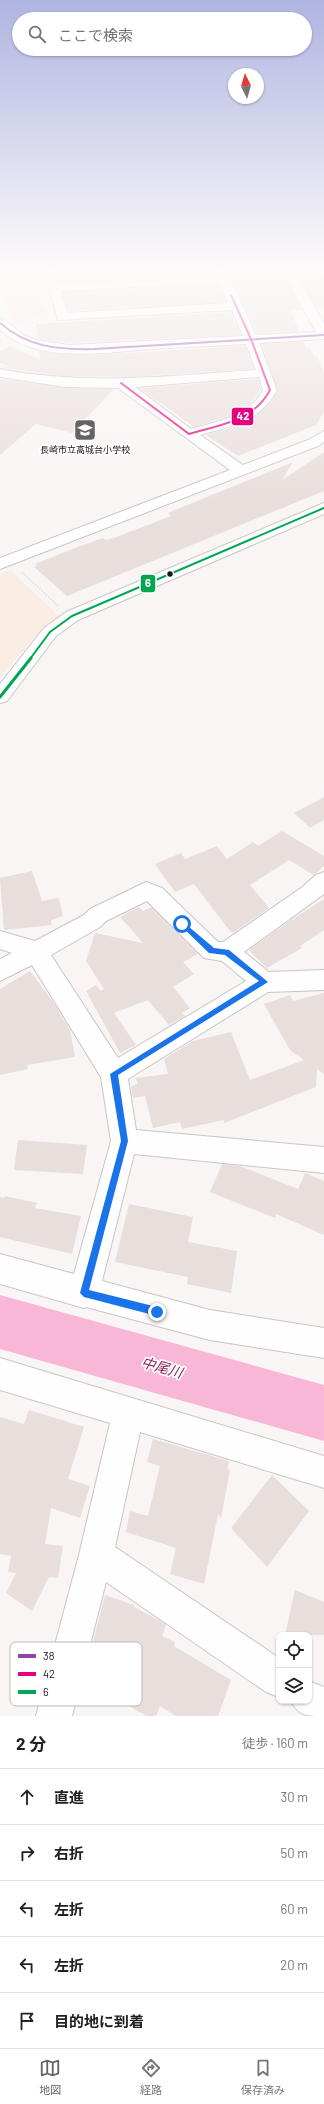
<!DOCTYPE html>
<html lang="ja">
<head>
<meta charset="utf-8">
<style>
  :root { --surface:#fff; --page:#f6f6f6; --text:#202124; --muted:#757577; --line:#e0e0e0; --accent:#676363 }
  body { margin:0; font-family:Barlow,"Noto Sans JP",sans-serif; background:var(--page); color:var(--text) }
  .controls { position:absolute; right:12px; bottom:12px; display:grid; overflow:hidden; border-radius:8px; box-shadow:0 1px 3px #0004 }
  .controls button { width:36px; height:36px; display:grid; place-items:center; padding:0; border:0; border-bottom:1px solid var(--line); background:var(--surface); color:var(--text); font:20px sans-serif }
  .compass { position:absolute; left:228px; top:68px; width:36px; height:36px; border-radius:50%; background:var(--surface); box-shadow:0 1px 3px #0004; rotate:355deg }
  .stop { position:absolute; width:12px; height:12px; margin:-9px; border:3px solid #1a73e8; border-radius:50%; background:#fff }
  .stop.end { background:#1a73e8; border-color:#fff; box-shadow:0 1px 4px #0008 }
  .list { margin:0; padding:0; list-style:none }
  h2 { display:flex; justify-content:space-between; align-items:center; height:52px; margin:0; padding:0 16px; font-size:17px }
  h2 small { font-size:13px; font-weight:400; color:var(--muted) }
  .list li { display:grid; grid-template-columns:26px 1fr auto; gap:12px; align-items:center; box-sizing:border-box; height:56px; padding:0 16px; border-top:1px solid var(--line) }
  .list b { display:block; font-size:15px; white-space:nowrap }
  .list em { font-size:13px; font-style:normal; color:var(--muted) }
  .icon { flex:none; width:22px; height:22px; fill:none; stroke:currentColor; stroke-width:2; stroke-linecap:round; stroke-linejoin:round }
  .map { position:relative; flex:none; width:324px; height:1716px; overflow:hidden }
  .search { position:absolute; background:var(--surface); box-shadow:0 1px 3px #0004; left:12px; right:12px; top:12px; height:44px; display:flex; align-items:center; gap:10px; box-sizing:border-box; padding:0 14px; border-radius:22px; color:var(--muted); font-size:15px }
  .sheet { height:332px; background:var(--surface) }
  nav { display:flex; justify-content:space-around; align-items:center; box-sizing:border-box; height:56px; border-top:1px solid var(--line); background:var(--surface); font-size:11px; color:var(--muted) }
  nav a { display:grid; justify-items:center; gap:2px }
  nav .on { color:var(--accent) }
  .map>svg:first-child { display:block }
  .green { fill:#f9ece2 }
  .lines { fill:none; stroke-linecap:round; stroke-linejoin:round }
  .river { fill:#f9b7d7; fill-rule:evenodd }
  .building { fill:#e8dedb }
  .minor-casing { stroke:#c8c5c5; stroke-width:2 }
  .path-far1 { stroke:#e3e1e1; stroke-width:1.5; stroke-dasharray:1 1; stroke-linecap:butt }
  .path { stroke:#e3e1e1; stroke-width:2; stroke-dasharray:1.5 1.5; stroke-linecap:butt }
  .minor { fill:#fefefe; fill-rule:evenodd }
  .bus-1-casing { stroke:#fff; stroke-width:4 }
  .bus-2-casing { stroke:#fff; stroke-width:4 }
  .bus-3-far1-casing { stroke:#fff; stroke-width:4 }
  .bus-3-casing { stroke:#fff; stroke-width:6 }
  .bus-1 { stroke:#8e44ad; stroke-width:2 }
  .bus-2 { stroke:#e5007d; stroke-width:2 }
  .bus-3-far1 { stroke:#00a651; stroke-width:2 }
  .bus-3 { stroke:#00a651; stroke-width:3 }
  .route { fill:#1a73e8 }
  .bus-dot { fill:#181515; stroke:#fff; stroke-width:1.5 }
  .labels { text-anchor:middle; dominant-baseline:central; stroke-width:3.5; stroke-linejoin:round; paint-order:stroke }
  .far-poi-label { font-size:9px; fill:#181515; stroke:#fff }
  .near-water-label { font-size:14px; font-style:italic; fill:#8c2160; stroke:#fff }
  .key { fill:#fff; stroke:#bab9b9; stroke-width:1 }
  .key-label { font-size:11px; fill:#181515 }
  .line-badge { stroke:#fff; stroke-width:1.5 }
  .badge-label { font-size:11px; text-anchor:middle; font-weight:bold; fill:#fff }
</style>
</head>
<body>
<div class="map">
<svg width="324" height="1716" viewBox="0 0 324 1716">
  <rect width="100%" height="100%" fill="#faf5f5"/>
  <g class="green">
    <path d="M0,266H15L49,314L34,317L19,326C0,302 0,296 0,266Z"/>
    <path d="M10,570L60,617L47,623L0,677V574Z"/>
  </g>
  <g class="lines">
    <path class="river" d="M0,1295L324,1385V1441L0,1349Z"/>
  </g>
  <g class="building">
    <path d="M58,266H211L214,274L61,282Z"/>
    <path d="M226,266H279L302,310H290L299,331L257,333Z"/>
    <path d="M294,266H324V308L318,309Z"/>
    <path d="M218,284L226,302L68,311L63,292Z"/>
    <path d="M231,312L241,335L69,343L38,339L36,324Z"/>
    <path d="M303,342L306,348L310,347L314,356H317L324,372V412L316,425L238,456L206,435L235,427L255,417L271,402L278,391L261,344Z"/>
    <path d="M10,346L40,360L39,351L72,355H93L245,346L254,369L128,377L65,376L6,368L10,366L0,363V351Z"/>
    <path d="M0,379L65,388L114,389L72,433L36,424L0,455Z"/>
    <path d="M258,379L261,390L249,405L231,415L194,427L139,388Z"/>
    <path d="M324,452V491L67,596L34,567L37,566L35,564L75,548L103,538L106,540L114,538L171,516L168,513L293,462L282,480Z"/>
    <path d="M324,797V820L310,828L294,813Z"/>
    <path d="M282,831L324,856V866L314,875L289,860L250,885L269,908L233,933L229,930L194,884L175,892L155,864L181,853L185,859L217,846L227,859L253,842L258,846Z"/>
    <path d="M32,871L42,901L59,898L63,916L51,920L52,925L4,930L0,878Z"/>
    <path d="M324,899V930L300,946L302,948L267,968L249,950L291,920Z"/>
    <path d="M139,907L143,911L151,907L198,954L183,962L194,974L173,987L190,1008L182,1013L185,1016L169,1025L148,1000L114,1013L136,1045L120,1053L86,991L96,985L100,991L104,989L86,961L95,933L143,943L120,917Z"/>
    <path d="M30,971L53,1002L70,1030L75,1057L27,1065L28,1069L0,1075V989Z"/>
    <path d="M324,993V1074L317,1069L316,1087L224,1123V1120L182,1129L180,1122L153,1128L145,1096L133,1098L131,1087L138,1083L135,1078L168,1074L164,1059L193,1041L231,1032L250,1080L304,1060L290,1050L264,1004L290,995L293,1001Z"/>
    <path d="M18,1140L87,1145L83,1174L14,1170Z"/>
    <path d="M222,1164L240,1166L298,1189L305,1173L324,1181V1235L276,1214L275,1218L210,1192Z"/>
    <path d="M5,1196L37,1203L35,1208L81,1216L72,1254L0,1237V1197L4,1198Z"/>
    <path d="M129,1204L193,1217L188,1242L237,1251L231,1293L187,1284L188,1277L115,1262Z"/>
    <path d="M29,1410L84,1427L68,1479L90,1486L80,1518L51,1508L45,1544L63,1546L58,1578L49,1577L32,1611L6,1593L16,1573L8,1572L11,1556L0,1554V1417L24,1424Z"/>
    <path d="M153,1439L229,1461L227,1469L230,1470L221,1518L218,1514L204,1584L170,1574L176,1548L126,1532L130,1511L148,1516L160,1466L147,1462Z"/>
    <path d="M272,1475L309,1511L267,1567L231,1528Z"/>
    <path d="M295,1590L324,1602V1635H285Z"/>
    <path d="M105,1595L134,1605V1607L160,1621L166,1625L162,1636L175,1642L174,1646L231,1680L218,1716H176L160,1706L156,1716H147L114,1698L120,1681L86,1669Z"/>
  </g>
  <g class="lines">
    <g class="minor-casing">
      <g id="minor">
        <path d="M43,266H55L60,284L216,275L212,266H224L256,335L316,332L280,266H292L324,323V339L259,343L277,390C260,422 232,426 200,435L243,465L308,440L324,431V442L318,446L0,569V558L230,470L118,388L65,387L0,377V369C88,386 167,376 256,370L246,344C215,346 183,347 151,349C104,352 39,365 0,330V319L4,320L24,335L36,340L69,345L243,336L232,310L58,320ZM219,282L228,303L67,313L61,291ZM259,377L263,390C249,417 218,421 191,429L135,387Z"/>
        <path d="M324,503V514L78,620L56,636L7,701L0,703V684L44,628L66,612Z"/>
        <path d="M324,872V894L244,952L269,972L324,970V990L268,992L128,1079L136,1130L324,1147V1173L134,1154L102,1281L210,1310L324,1328V1358L210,1340L86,1307L84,1308L0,1284V1254L74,1274L111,1141L101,1077L32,965L0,981V959L12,953L0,949V931L35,941L84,915L90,909L146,882L162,888L218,942H223L301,888L316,875ZM147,901L204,958L222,961L246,981L118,1058L51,955L100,927L106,921Z"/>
        <path d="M0,1358L324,1456V1488L140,1432L115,1547L279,1658V1697L266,1692L106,1582L72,1716H36L79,1555L110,1423L0,1390Z"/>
        <path d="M309,1681L324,1687V1716C306,1716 299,1716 291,1701H309Z"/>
      </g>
    </g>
    <path class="path-far1" d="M30,325L40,319L47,318"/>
    <g class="path">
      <path d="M316,458L324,462"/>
      <path d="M22,572L58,606"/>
    </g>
    <use href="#minor" class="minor"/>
    <g class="bus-1-casing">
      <path id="bus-1" d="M0,323C27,347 59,350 94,349L324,335"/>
    </g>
    <g class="bus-2-casing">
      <path id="bus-2" d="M121,383L189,434C219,425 254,421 270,390L251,339L231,295"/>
    </g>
    <g class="bus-3-far1-casing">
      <path id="bus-3-far1" d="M30,659L50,632L72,616L324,508"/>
    </g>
    <g class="bus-3-casing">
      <path id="bus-3" d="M0,697L31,658"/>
    </g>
    <use href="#bus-1" class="bus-1"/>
    <use href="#bus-2" class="bus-2"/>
    <use href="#bus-3-far1" class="bus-3-far1"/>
    <use href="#bus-3" class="bus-3"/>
  </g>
  <linearGradient id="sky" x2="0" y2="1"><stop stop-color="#afb5e1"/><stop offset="0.53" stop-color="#fdfafa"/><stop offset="1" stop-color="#fdfafa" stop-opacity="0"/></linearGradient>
  <rect width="324" height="506" fill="url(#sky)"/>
  <path class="route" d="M182,921L214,948L229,950L268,982L118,1075L128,1141L89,1290L157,1307L162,1312L157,1316L84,1297L80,1293L121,1141L110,1074L259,981L225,955L209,953L180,925L179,924Z"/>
  <defs>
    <g id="school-square" transform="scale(1.15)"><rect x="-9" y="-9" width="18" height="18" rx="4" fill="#676363" stroke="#fff"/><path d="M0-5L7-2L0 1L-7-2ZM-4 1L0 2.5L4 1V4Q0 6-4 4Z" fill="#fff"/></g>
  </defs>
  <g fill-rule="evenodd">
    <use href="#school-square" x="85" y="430"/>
  </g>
  <circle class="bus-dot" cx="170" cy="574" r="3.5"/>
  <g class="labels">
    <g class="far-poi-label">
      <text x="85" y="449">長崎市立高城台小学校</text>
    </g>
    <g class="near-water-label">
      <text transform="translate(162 1367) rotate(16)">中尾川</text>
    </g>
  </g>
  <rect x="10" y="1642" width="132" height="64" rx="6" class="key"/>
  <rect x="18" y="1654" width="18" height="4" fill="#8e44ad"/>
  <rect x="18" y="1672" width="18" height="4" fill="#e5007d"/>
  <rect x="18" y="1690" width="18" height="4" fill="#00a651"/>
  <g class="key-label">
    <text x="43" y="1660">38</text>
    <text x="43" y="1678">42</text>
    <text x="43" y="1696">6</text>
  </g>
  <g class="line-badge">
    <rect x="231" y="407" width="23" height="19" rx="4" fill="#e5007d"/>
    <rect x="140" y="574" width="16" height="19" rx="4" fill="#00a651"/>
  </g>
  <g class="badge-label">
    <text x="243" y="420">42</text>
    <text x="148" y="587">6</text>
  </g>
</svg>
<div class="controls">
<button><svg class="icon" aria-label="locate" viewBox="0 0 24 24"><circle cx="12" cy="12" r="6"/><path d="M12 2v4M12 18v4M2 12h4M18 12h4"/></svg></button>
<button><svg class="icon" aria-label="layers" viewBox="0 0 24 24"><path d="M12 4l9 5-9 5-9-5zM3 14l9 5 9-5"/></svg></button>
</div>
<svg class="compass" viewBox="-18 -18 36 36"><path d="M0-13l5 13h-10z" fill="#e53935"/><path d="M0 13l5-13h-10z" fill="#757577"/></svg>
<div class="stop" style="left:182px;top:924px"></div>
<div class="stop end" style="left:157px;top:1312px"></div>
<div class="search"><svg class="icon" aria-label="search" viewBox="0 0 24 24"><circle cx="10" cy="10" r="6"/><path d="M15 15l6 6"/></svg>ここで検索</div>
</div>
<section class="sheet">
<h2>2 分<small>徒歩 · 160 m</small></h2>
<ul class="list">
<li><svg class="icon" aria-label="ahead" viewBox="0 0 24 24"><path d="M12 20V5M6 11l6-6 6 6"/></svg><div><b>直進</b></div><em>30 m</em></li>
<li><svg class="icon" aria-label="right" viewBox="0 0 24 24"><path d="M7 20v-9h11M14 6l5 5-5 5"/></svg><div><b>右折</b></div><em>50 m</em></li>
<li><svg class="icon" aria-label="left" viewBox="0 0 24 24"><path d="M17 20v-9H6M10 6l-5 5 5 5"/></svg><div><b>左折</b></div><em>60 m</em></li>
<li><svg class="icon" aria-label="left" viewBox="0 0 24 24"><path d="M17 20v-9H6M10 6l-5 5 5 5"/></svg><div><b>左折</b></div><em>20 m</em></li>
<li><svg class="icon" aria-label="arrive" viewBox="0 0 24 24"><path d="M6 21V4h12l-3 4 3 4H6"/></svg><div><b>目的地に到着</b></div></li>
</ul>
</section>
<nav>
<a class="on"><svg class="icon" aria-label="map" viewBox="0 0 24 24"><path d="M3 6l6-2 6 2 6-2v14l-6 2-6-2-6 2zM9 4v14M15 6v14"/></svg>地図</a>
<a><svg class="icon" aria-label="directions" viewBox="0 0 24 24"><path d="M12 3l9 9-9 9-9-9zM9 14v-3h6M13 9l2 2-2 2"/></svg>経路</a>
<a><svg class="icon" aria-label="saved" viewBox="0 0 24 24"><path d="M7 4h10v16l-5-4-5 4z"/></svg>保存済み</a>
</nav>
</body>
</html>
